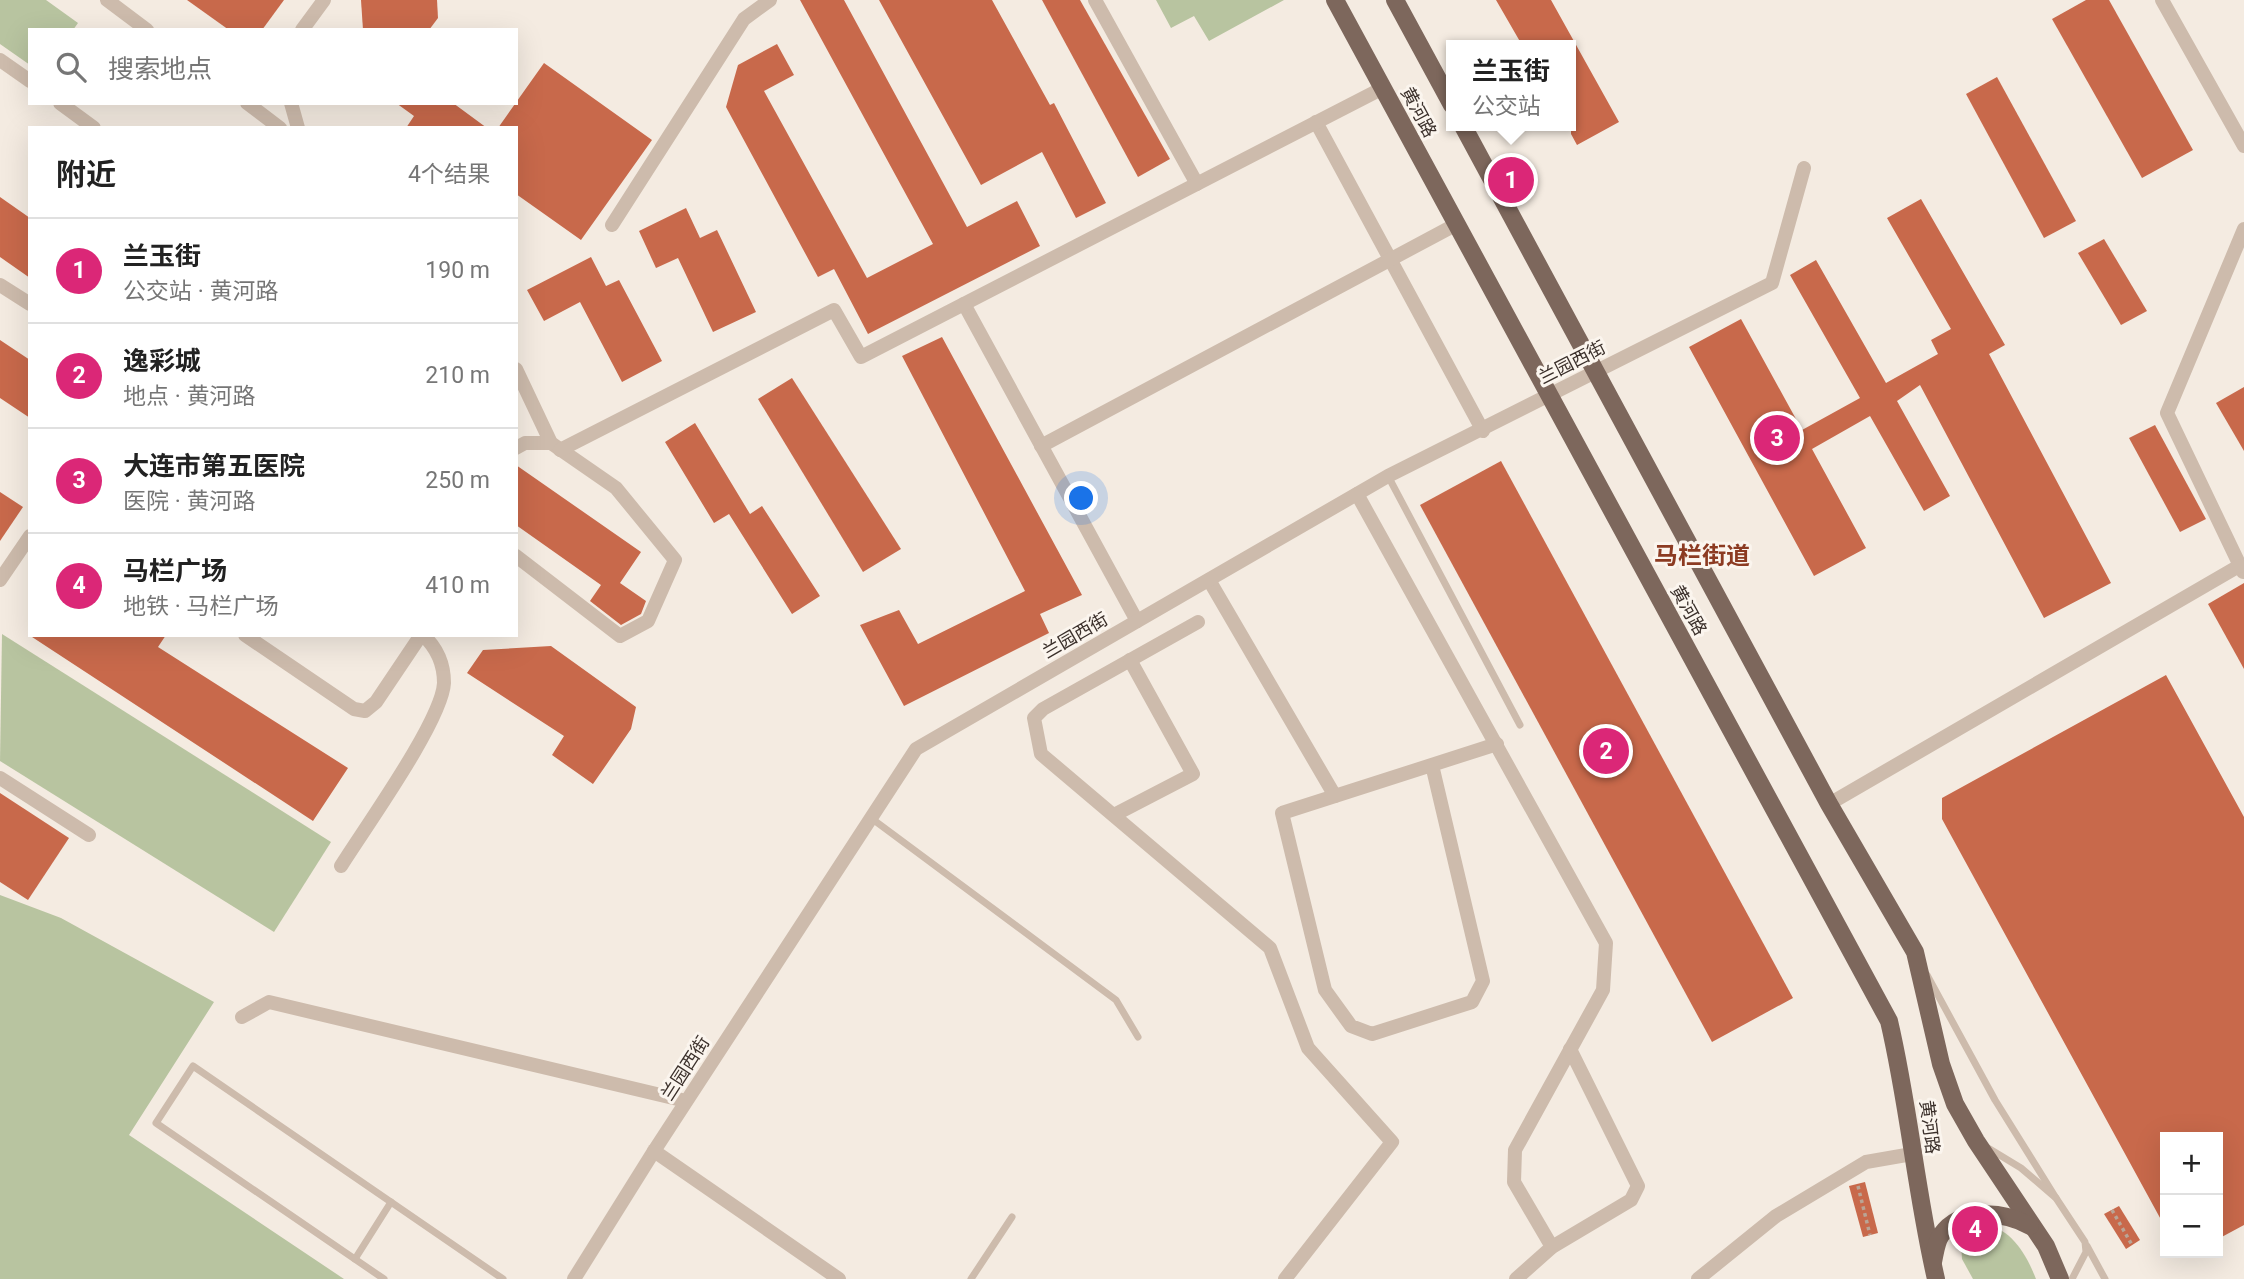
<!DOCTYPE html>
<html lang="zh">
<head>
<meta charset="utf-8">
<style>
  :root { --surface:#fff; --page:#f6f6f6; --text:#222; --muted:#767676; --line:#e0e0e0; --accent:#db2777 }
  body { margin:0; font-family:Roboto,"Noto Sans SC",sans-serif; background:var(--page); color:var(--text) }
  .controls { position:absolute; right:21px; bottom:21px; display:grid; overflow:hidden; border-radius:0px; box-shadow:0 7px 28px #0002 }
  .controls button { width:63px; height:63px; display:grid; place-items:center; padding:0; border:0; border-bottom:2px solid var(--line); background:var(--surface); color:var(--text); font:35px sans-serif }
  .you { position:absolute; left:1082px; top:499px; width:24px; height:24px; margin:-18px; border:5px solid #fff; border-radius:50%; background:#1a73e8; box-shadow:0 0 0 10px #1a73e833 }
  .badge { display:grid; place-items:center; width:46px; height:46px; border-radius:50%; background:var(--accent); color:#fff; font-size:23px; font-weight:700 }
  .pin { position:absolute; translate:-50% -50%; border:4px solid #fff; box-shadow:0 2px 7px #0006 }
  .popup { position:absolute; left:1446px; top:40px; width:130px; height:91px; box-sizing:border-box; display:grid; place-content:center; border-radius:0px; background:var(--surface); filter:drop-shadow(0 2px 5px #0005); font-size:23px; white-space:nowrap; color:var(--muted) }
  .popup b { font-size:26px; color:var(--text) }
  .popup::after { content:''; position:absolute; left:50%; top:100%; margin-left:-14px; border:14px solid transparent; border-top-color:var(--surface) }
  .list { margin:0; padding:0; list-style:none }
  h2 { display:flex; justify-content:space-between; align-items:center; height:91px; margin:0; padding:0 28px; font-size:30px }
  h2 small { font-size:23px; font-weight:400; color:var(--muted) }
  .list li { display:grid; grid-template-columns:46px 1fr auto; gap:21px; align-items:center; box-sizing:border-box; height:105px; padding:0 28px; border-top:2px solid var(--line) }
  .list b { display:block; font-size:26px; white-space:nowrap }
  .list p { margin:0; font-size:23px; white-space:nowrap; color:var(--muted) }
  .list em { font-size:23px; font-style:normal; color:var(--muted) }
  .icon { flex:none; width:38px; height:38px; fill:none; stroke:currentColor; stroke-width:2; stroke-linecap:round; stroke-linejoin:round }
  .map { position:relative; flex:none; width:2244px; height:1279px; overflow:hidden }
  .search { position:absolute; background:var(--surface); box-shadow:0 7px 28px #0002; left:28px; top:28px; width:490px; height:77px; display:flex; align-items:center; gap:18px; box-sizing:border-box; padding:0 24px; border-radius:0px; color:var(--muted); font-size:26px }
  .panel { position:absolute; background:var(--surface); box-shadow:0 7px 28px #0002; left:28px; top:126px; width:490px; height:511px; border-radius:0px }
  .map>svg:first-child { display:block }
  .green { fill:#b8c4a0 }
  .building { fill:#c8694b }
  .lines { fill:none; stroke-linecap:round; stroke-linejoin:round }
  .path { stroke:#b9a596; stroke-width:3.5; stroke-dasharray:3.5 3.5; stroke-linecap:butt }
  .service { stroke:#cdbbac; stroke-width:7 }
  .minor { stroke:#cdbbac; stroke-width:14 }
  .primary { stroke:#7d675c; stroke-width:18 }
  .labels { text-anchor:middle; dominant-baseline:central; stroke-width:6; stroke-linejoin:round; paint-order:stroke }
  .street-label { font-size:18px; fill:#3b302b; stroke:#fbf5ee }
  .district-label { font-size:24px; font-weight:bold; fill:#8c3b22; stroke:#fbf5ee }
</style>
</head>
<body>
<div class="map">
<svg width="2244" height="1279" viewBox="0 0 2244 1279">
  <rect width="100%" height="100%" fill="#f4ebe1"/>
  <g class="green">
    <path d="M0,0H46L78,23L73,30H30V65L0,44Z"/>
    <path d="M1156,0H1284L1209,41L1194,16L1171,28Z"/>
    <path d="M2,634L331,842L274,932L0,761Z"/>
    <path d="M0,895L61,918L214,1002L129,1135L344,1279H0Z"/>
    <path d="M1986,1225C2012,1229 2027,1256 2036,1279H1973L1962,1259L1961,1243L1969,1233Z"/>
  </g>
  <g class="building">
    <path d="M187,0H284L262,30H229Z"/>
    <path d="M361,0H437L438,18L429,30H363Z"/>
    <path d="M800,0H844L967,227L1017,201L1040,246L868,334L834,269L818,277L726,107L738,65L777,44L794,75L764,91L867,278L933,244Z"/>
    <path d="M879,0H992L1050,105L1054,103L1106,203L1076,218L1042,152L981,185Z"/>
    <path d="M1042,0H1080L1170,159L1138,177Z"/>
    <path d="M1496,0H1551L1619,122L1577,145L1571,134V45H1522Z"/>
    <path d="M2086,0H2109L2193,150L2142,178L2052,19Z"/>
    <path d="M544,63L652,140L581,240L516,194V128H498Z"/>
    <path d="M1997,77L2076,221L2044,238L1966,94Z"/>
    <path d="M396,103H453L487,128H406L414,116Z"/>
    <path d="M0,197L30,218V278L0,257Z"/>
    <path d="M1921,199L2005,345L1989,354L2111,583L2044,618L1920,385L1897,401L1950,496L1924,511L1870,416L1812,449L1866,548L1814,576L1689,347L1741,319L1802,430L1860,398L1790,275L1816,260L1886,383L1938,354L1931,340L1951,329L1887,218Z"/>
    <path d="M686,208L700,238L717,230L756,312L713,332L678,258L656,268L639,231Z"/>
    <path d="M2104,239L2147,311L2121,325L2078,253Z"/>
    <path d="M591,257L606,286L619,280L662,361L622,382L580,302L544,321L527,290Z"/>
    <path d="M942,337L1082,595L1040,614L1049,633L904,706L860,625L899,610L918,644L1025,591L902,356Z"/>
    <path d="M0,340L30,360V418L0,398Z"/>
    <path d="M792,378L901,549L863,572L758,399Z"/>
    <path d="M2244,387V451L2216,403Z"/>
    <path d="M695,423L750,514L762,506L820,596L792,614L729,514L714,523L665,442Z"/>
    <path d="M2155,425L2206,519L2180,532L2129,438Z"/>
    <path d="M1501,461L1793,998L1712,1042L1420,505Z"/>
    <path d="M516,465L641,552L620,583L646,601L641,614L621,625L590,601L601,585L516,525Z"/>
    <path d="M0,492L23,507L0,541Z"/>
    <path d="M2244,583V669L2208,604Z"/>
    <path d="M29,635H166L158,647L348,768L313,821Z"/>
    <path d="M551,646L636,707L631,729L593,784L552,755L564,736L467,673L483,650Z"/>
    <path d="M2166,675L2244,817V1225L2218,1239V1137H2165V1227L1942,819V798Z"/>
    <path d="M0,793L69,838L28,900L0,882Z"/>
    <path d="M1865,1182L1878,1233L1863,1237L1849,1186Z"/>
    <path d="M2119,1206L2140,1240L2126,1249L2104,1214Z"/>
  </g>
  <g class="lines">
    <g class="path">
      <path d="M1858,1186L1870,1235"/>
      <path d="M2112,1210L2132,1245"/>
    </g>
    <g class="service">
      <path d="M1388,476L1520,725"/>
      <path d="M871,818L1116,1000L1138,1037"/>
      <path d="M1927,975L1995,1100L2056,1198"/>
      <path d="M1988,1148L2021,1168L2056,1198L2085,1242L2086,1252L2072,1279"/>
      <path d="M2087,1246L2105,1279"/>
      <path d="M355,1259L391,1202"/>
      <path d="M384,1279L156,1123L193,1066L503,1279"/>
      <path d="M971,1279L1012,1217"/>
    </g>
    <g class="minor">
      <path d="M107,0L147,30"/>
      <path d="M1095,0L1197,184"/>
      <path d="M2162,0L2244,146"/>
      <path d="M302,30L324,0"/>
      <path d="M0,60L30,81"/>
      <path d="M60,103L94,128"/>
      <path d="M247,103L280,128"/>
      <path d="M291,103L298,128"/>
      <path d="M1316,122L1483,431"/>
      <path d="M612,225L744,19L770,0"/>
      <path d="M0,285L30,304"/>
      <path d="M964,304L1137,621"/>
      <path d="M516,369L551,443L616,488L675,560L648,621L620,636L516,556"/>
      <path d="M1041,446L1455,225"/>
      <path d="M516,448L525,443H551"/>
      <path d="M560,450L834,310L861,357L1383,88"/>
      <path d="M1357,494L1606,943L1603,990L1515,1150L1514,1182L1552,1247"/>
      <path d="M2243,572L2167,413L2244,229"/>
      <path d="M0,580L30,536"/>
      <path d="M1209,580L1335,796"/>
      <path d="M1198,622L1043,709L1034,718L1041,754L1270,948L1308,1048L1392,1142L1285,1279"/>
      <path d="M245,635L354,709L365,711L376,702L421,635"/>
      <path d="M1432,765L1483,981L1472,1002L1372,1034L1351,1026L1325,990L1282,813C1354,790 1426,767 1497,744"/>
      <path d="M0,778L89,835"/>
      <path d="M1829,804L2239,566"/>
      <path d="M1114,815L1193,774L1130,660"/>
      <path d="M341,866C364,829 442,721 444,683C444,664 436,647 423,635"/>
      <path d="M242,1017L269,1002L686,1101"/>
      <path d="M574,1279L654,1151"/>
      <path d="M839,1279L654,1151L916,749L1388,476L1772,283L1804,168"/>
      <path d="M1516,1279L1552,1247L1631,1200L1638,1186L1570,1049"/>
      <path d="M1698,1279L1776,1216L1866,1162L1912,1154"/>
    </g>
    <g class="primary">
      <path d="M1335,0L1889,1021C1909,1106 1916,1193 1936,1279"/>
      <path d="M1395,0L1452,105"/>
      <path d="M1463,126L1829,804L1915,952L1941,1064L1955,1104L1976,1141L2046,1246L2060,1279"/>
      <path d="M1933,1262C1935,1253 1936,1242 1941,1235C1961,1206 2005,1212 2030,1226"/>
    </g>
  </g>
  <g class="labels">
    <g class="street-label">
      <text transform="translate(1419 112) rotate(62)">黄河路</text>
      <text transform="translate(1572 362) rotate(-27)">兰园西街</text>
      <text transform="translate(1689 610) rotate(61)">黄河路</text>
      <text transform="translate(1075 635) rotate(-30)">兰园西街</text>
      <text transform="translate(685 1068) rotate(-57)">兰园西街</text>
      <text transform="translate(1930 1127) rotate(83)">黄河路</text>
    </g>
    <g class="district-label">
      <text x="1702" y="556">马栏街道</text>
    </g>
  </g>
</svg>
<div class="controls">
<button>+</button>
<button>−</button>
</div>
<div class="you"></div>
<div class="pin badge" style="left:1511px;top:180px">1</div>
<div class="popup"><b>兰玉街</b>公交站</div>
<div class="pin badge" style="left:1606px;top:751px">2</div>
<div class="pin badge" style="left:1777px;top:438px">3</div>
<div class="pin badge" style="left:1975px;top:1229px">4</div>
<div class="search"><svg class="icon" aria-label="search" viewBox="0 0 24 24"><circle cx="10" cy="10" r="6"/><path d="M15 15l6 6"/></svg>搜索地点</div>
<section class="panel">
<h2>附近<small>4个结果</small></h2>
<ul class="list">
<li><span class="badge">1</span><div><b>兰玉街</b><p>公交站 · 黄河路</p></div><em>190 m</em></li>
<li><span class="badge">2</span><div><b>逸彩城</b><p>地点 · 黄河路</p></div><em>210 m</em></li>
<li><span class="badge">3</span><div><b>大连市第五医院</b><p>医院 · 黄河路</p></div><em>250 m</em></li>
<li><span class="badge">4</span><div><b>马栏广场</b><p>地铁 · 马栏广场</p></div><em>410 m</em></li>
</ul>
</section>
</div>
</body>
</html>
